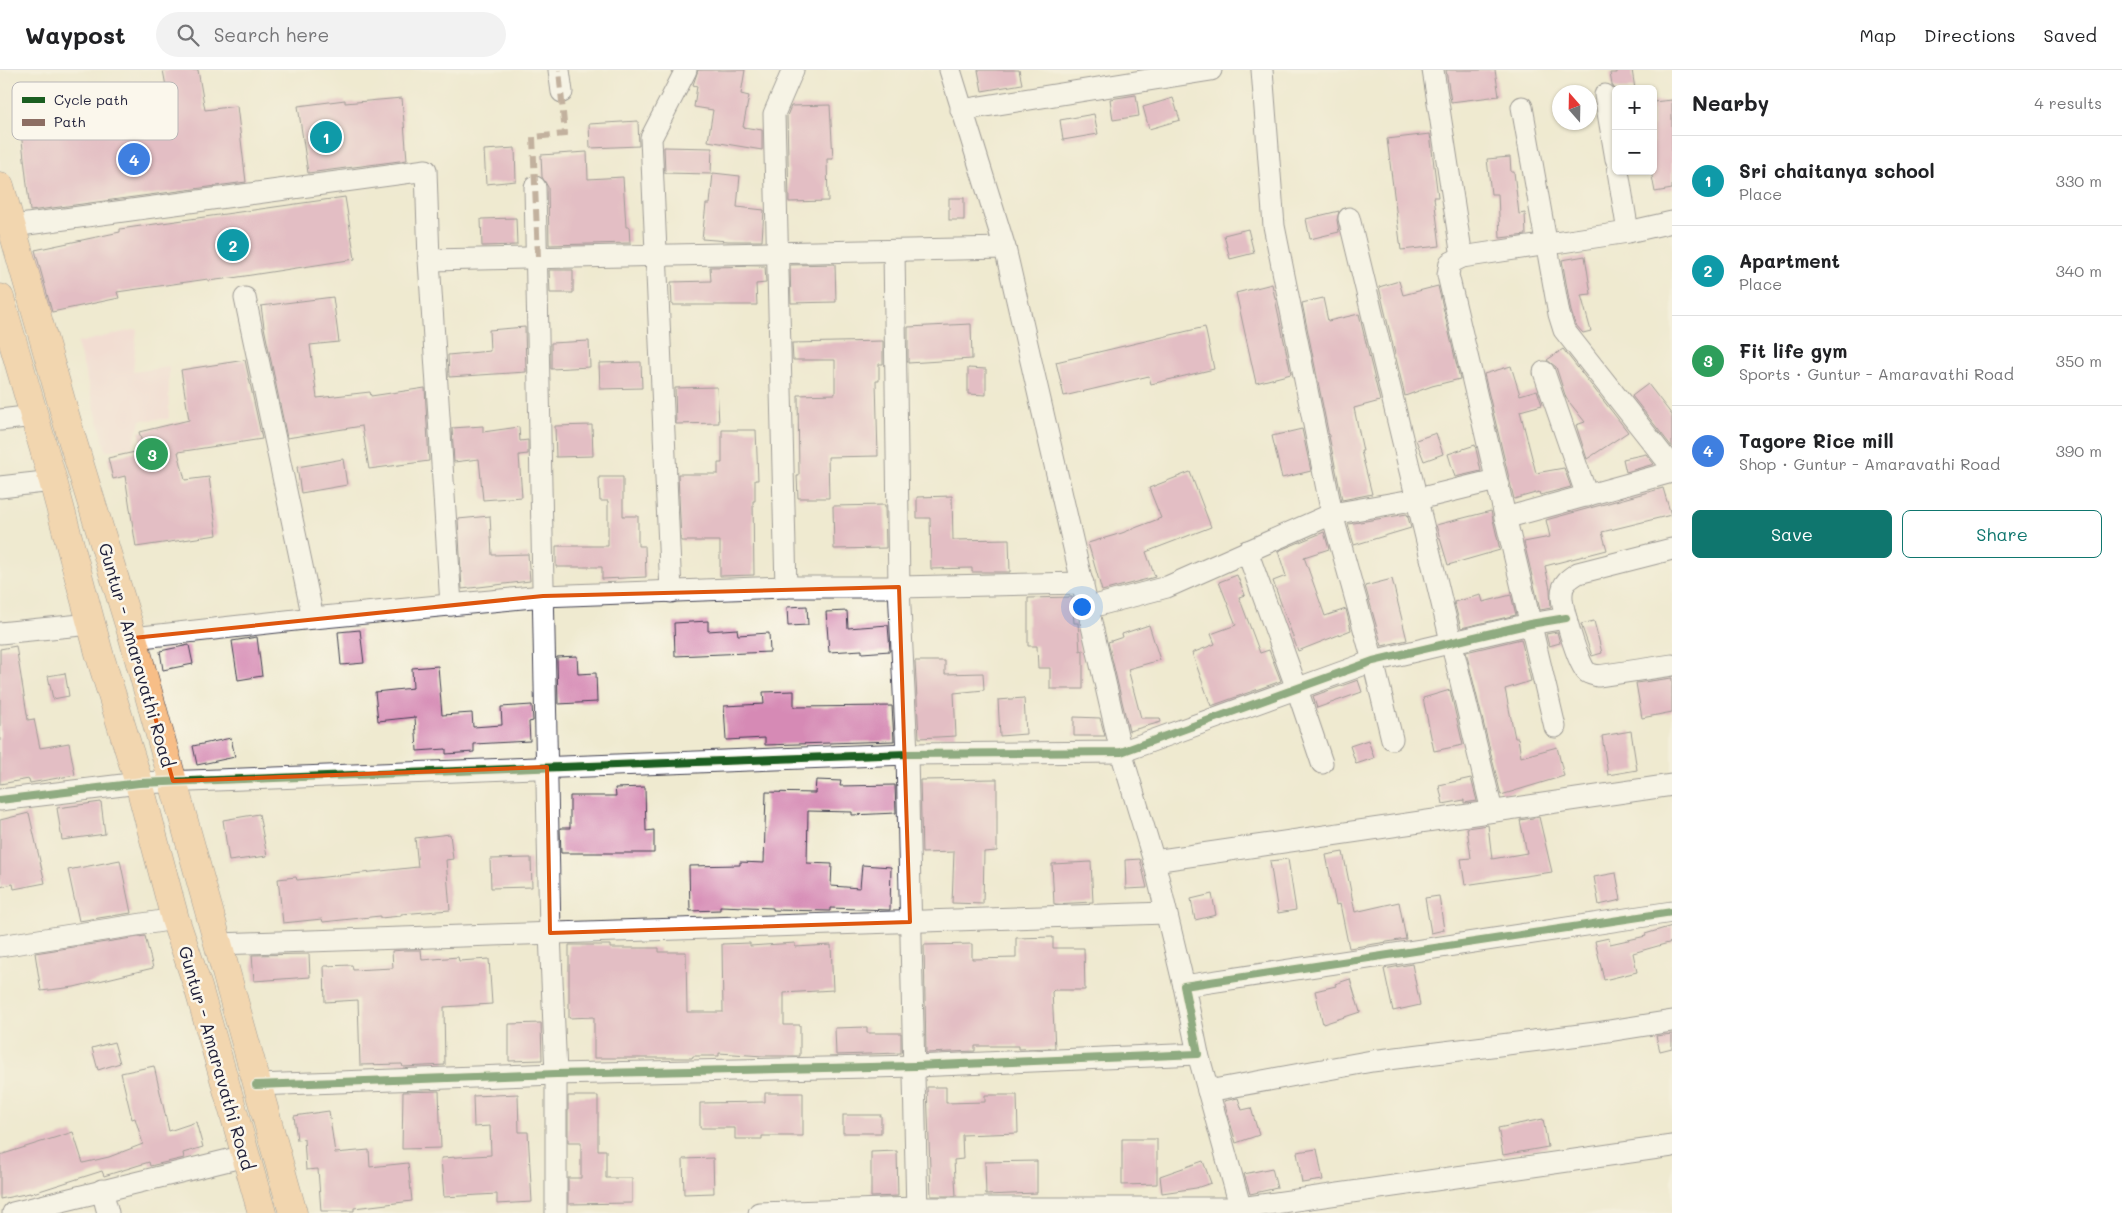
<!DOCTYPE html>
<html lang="en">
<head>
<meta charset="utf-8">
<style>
  :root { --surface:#fff; --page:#f2f2f2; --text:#202124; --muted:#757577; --line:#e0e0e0; --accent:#0f766e }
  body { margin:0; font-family:Mali,sans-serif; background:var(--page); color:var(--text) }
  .controls { position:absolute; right:15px; top:15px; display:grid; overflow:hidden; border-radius:8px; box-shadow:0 1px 4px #0004 }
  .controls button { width:45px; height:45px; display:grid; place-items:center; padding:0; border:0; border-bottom:1px solid var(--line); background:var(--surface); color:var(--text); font:25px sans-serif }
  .compass { position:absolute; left:1552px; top:15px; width:45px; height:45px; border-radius:50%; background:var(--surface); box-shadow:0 1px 4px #0004; rotate:340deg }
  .you { position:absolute; left:1081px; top:536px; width:18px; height:18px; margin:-12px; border:4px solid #fff; border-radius:50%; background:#1a73e8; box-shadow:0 0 0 8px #1a73e833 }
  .badge { display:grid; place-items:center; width:32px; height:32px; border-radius:50%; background:var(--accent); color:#fff; font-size:16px; font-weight:700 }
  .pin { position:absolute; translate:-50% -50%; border:2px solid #fff; box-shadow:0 1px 5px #0006 }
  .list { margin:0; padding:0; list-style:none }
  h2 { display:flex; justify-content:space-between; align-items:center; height:65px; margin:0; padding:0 20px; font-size:21px }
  h2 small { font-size:16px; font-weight:400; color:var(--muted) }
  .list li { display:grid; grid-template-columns:32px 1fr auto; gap:15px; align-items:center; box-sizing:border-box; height:90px; padding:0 20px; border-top:1px solid var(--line) }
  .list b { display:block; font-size:19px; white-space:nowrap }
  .list p { margin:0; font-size:16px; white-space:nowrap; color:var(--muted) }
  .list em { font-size:16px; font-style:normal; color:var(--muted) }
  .actions { display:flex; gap:10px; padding:15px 20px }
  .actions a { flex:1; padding:11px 0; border:1px solid var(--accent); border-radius:8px; text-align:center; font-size:18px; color:var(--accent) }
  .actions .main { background:var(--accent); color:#fff }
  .icon { flex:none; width:28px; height:28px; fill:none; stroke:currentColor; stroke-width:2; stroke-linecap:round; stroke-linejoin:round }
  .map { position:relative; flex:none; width:1672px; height:1143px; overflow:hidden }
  header { display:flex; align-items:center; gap:30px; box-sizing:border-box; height:70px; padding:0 25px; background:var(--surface); border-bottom:1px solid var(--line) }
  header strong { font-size:24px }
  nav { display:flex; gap:28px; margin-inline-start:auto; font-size:18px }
  .search { width:350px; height:45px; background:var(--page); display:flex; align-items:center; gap:12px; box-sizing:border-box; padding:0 18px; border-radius:28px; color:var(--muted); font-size:19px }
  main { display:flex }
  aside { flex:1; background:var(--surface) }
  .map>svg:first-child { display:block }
  .built { fill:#f6cfd6 }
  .building { fill:#d68ab5 }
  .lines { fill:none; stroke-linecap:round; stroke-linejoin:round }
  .minor-casing { stroke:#414051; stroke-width:23 }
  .major-casing { stroke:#414051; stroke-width:29 }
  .minor { stroke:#fff; stroke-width:21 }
  .major { stroke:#f7be87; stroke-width:28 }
  .quiet { stroke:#8d6e63; stroke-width:6; stroke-dasharray:12 6; stroke-linecap:butt }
  .cycleway-casing { stroke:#fbf7ec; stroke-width:11 }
  .cycleway { stroke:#1b5e20; stroke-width:8 }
  .marked { fill:none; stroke:#de560e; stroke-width:4; stroke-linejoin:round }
  .labels { text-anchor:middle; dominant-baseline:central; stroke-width:5; stroke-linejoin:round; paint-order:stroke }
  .street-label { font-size:18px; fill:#22223b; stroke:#fbf7ec }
  .key { fill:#fbf7ec; stroke:#bab7b7; stroke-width:1 }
  .key-label { font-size:14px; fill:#22223b }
</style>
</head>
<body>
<header>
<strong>Waypost</strong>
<div class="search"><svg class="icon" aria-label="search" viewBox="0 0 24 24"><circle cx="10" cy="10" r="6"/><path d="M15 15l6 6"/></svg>Search here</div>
<nav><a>Map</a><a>Directions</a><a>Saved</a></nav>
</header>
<main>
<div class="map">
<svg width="1672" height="1143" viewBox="0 0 1672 1143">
  <rect width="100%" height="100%" fill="#fbf7ec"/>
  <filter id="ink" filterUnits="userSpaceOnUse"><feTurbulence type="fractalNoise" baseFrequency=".02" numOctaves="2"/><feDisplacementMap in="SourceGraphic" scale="10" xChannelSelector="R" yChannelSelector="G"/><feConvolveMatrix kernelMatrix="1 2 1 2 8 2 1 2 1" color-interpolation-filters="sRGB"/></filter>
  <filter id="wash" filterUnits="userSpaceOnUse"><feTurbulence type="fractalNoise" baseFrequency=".0096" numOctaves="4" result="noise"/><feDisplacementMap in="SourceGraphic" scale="20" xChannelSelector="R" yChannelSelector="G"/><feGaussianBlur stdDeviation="1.12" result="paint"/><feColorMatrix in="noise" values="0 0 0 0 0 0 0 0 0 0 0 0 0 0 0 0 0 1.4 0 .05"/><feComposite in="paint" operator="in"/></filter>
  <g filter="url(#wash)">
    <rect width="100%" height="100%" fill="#efead0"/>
    <path class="built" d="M137,259L133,302L169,297V349L141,350L132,377L106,381L77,273Z"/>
    <g id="blocks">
      <g class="building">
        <path d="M163,0H198L205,40L237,36L246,112L30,141L21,62L171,44Z"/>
        <path d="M698,0H745L741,24L749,26L743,57L762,60V80L708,71L713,40L694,37L697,16L693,15Z"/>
        <path d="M978,0H1019L1022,14L982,21Z"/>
        <path d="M1446,0H1495L1499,26L1451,32Z"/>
        <path d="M1617,0H1632L1635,19H1615L1612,15L1610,3H1617Z"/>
        <path d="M1136,25L1139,46L1113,50L1110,29Z"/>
        <path d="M402,28L407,90L308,103L298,36L345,30V33Z"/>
        <path d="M1173,28L1180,50L1149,59L1143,37Z"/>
        <path d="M1672,30V119L1655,122L1651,101H1653V32Z"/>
        <path d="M830,35L833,89H827L828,131L789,132L787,46L791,36Z"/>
        <path d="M1094,44L1098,64L1063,70L1060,50Z"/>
        <path d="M638,51L639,76L590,78L589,54Z"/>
        <path d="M1430,64L1438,127H1434L1440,176L1401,180L1387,69Z"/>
        <path d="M664,77L712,78L711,104L665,103Z"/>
        <path d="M515,78L516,111L486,114L484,80Z"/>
        <path d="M587,82L588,109L623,107L626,157H629L630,173L549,175L548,117L542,107L541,85Z"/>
        <path d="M1510,87L1511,102H1514L1519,144L1525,143L1526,165L1500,168L1498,124H1491L1487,89Z"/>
        <path d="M713,103L740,106L737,137L764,140L762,171H728L702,169L706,134H710Z"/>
        <path d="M345,127L355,189L232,208L208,211V209L117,222L119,228L52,242L35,180L120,162V159Z"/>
        <rect x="949" y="128" width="15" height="22"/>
        <path d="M1339,141L1337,150L1339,162L1310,169L1306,149Z"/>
        <path d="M516,148L517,175L482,176L481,149Z"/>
        <path d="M1248,159L1254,183L1230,189L1224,165Z"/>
        <path d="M1585,186L1591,224L1581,225L1591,261L1583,263L1575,254L1571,241L1562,190Z"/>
        <path d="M835,194L836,232L791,233L790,195Z"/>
        <path d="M765,196L766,213L756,214L757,235H672L671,212L711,211L710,197Z"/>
        <path d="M549,200H573V223H550Z"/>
        <path d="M1399,211L1403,225L1438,216L1460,309L1432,316L1405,326L1379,217Z"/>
        <path d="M1272,214L1291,304L1256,313L1236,223Z"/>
        <path d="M333,227L339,272L310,275L317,328L370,322L371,326L425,318L429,391L369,399L362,356L287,368L264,257L261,236Z"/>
        <path d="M1323,228L1328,251L1359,244L1380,331L1354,338L1363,381H1361L1372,424L1342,430L1302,233Z"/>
        <path d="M971,254L972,289L908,293V257Z"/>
        <path d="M525,257L526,302L449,307L448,285L490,281L489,260Z"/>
        <path d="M1205,257L1214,299L1151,314L1149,306L1064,326L1056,292Z"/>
        <path d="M589,271L590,297L551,299V273Z"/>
        <path d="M883,271V294H879V311H876L878,386L828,387L829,428H798L797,406H799L798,325L835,324V290H793L792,273Z"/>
        <path d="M1563,279L1628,362L1587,389L1576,355L1585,352L1566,328L1556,297L1547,290Z"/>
        <path d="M245,290L262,369L178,382L185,410L209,407L217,465L136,477L125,406L113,409L108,388L144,380L139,362L189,350L181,300Z"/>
        <path d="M641,292L642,318L600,319L599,293Z"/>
        <path d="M1511,296L1520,325L1537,320L1542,335L1520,341L1536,403L1564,398L1571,417L1540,425L1539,422L1514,429L1484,304Z"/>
        <path d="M968,298L986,299V325L968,324Z"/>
        <path d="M1648,314L1672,345V377L1632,326Z"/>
        <path d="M717,317L719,353L676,354L675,318Z"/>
        <path d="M592,355L593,386L556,387L555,356Z"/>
        <path d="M483,356V362L519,357L520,371L528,370V384L519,385L522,427L483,430L479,389L454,392L452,358Z"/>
        <path d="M1302,359L1311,401L1282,408L1272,366Z"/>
        <path d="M722,360H756L758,410H755V431H753L754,505L720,506V471H681L678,404H718V393H722Z"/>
        <path d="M1436,363L1443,384L1424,391L1416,370Z"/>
        <path d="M1475,375L1481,401L1455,407L1448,384Z"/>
        <path d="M1646,384L1654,394L1626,402L1623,389Z"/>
        <path d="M343,389L347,415L301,423L297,397Z"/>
        <path d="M1190,402L1211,457L1146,482L1155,507L1102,521L1088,473L1122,463L1161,448L1149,418Z"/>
        <path d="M599,407H623V446H638V476H645L646,507L602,509V497H556V476H608V431H600Z"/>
        <path d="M1663,418L1671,445L1602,462L1607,480L1545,496L1550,519L1551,538L1540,540L1524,472L1550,467L1546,450Z"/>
        <path d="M952,426L953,470L1009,469L1010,502H972V498L931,499L930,448H917V427Z"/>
        <path d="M885,435L886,478L834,479L833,436Z"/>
        <path d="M1491,441L1500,480L1448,495L1436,455Z"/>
        <path d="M1407,444L1411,458L1354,475L1348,454Z"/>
        <path d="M490,446L492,485L528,484L530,511L462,519L458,449Z"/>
        <path d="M1324,462L1329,479L1304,487L1325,546L1346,539L1351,560L1298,581L1273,511L1286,506L1278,481Z"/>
        <path d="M1237,505L1245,525L1239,527L1260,583L1269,580L1281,611L1211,636L1192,583L1215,574L1211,564L1236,555L1219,512Z"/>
        <path d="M1392,509L1407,570L1382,576L1365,516Z"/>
        <path d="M1481,525L1483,532L1511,525L1516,545L1461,558L1454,532Z"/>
        <path d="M1072,527L1074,553H1078L1080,581L1083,580V619H1050V598H1038L1037,576H1028V528Z"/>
        <path d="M807,536L808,555L788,556L787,537Z"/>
        <path d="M847,541L848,558L888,555L890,581L862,583V580L829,582L826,542Z"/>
        <path d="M708,551V561L737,559L738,565L769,563L770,582L675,586L674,553Z"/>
        <path d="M1594,551L1602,583L1592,586L1581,554Z"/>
        <path d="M1149,555L1160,590L1128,599L1141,648H1160L1161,652L1129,661L1108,572L1123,567L1122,564Z"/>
        <path d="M360,560L364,593L341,595L338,562Z"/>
        <path d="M1557,562L1560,573L1549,576L1546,564Z"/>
        <path d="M257,567L262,606L238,610L232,571Z"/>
        <path d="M1521,569L1531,611L1505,619L1515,668H1518L1521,687L1557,677L1564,706L1501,725L1466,582Z"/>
        <path d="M189,575L193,594L163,600L160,581Z"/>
        <path d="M16,576L28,650L34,649L40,678L69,673L75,705L30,713L29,709L0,714V579Z"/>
        <path d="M577,586L578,604L596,603L597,632L558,634L557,587Z"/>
        <path d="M915,591H945V604L983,603L984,620L954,623L956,666L919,668Z"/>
        <path d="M438,596L442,645L472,643L473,657L502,655L501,637L532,635L533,651L529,652L530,671L474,674V682L446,684V679L417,681L415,647L378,651L375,622L413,618L412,598Z"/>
        <path d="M65,603L69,626L53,629L48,606Z"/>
        <path d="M1672,608V642L1642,648L1636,613Z"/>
        <path d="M1358,610L1362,622L1317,638L1313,626Z"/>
        <path d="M1450,620L1463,675L1434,681L1423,628Z"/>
        <path d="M794,621V637L892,636L894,671L765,675V668L726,670L724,636L764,634L763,622Z"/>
        <path d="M1024,628L1026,664L1000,666L998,630Z"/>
        <path d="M1074,647L1100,648L1105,666H1074Z"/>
        <path d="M1631,661L1637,700L1608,705L1602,666Z"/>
        <path d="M231,668L235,687L197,695L193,676Z"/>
        <path d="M1368,670L1374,688L1356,694L1350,676Z"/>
        <path d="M1471,708L1477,731L1464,733V730L1443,734L1439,715Z"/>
        <path d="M997,709V781L984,782L983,834L952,833L954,782L922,783L920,710Z"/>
        <path d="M816,710L841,711L840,716L895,715L896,743L852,745V742L808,741L807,793L832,794L831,816L860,818L862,795L891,797L890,840L830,838V841L773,840V838L720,836V840L690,841L689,796L740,795V792L764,793L766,722L815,723Z"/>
        <path d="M645,717L646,761L654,760V783H561L560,758H570V726H616L615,718Z"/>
        <path d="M101,732L105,764L62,770L57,738Z"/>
        <path d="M29,743L45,813L14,819L13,814L0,817V750Z"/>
        <path d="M259,744L267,786L229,791L223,750Z"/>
        <path d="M1539,747L1552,802L1465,815L1461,789L1471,788L1467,758L1488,755L1492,789L1527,783L1520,750Z"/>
        <path d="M450,764L453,789L446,790L450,840L401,844V846L380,848V846L323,852L322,849L283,853L278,809L296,807L297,810L418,797L415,768Z"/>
        <path d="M1343,782L1355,842L1399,832L1406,869L1349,878L1340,834L1336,835L1326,785Z"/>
        <path d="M531,788L532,817L491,818L490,789Z"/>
        <path d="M1140,789L1147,818L1126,819L1125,790Z"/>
        <path d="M1288,789L1296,840L1278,843L1270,791Z"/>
        <path d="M120,790L131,843L79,851L68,800Z"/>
        <path d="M1091,792L1093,832L1054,834L1052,794Z"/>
        <path d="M1616,803L1621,830L1599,835L1594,807Z"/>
        <path d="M1212,824L1216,845L1195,850L1191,829Z"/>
        <path d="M1439,826L1444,860L1431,863L1425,828Z"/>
        <path d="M1672,856V872L1633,883L1637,902L1604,910L1595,871L1609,868L1610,874L1646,866L1645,864Z"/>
        <path d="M145,866L153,898L74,917L41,921L35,883Z"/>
        <path d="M1053,867V878H1084L1085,920H1054L1052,922L1055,978L1018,979V976H975V981L926,983L924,875L972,874V889L1016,888V868Z"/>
        <path d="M750,873V876L795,873V877L831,875L833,920L784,923V955H800V986H763L719,983V986H693L692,988H594V947L569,948V875H610V878H659V882H686L687,942H723L722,874Z"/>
        <path d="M404,880H421L422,890L458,887L459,891L489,889L492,934L444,937L445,995L403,997L402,994L360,995L358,930L325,932L324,896L352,895L353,900L393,898L392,881Z"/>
        <path d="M309,884L310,907L254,911L252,885Z"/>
        <path d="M1412,894L1420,935L1393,941L1384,899Z"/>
        <path d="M1350,909L1360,942L1323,954L1315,921L1336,916L1335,914Z"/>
        <path d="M541,953L542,990L509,991V954Z"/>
        <path d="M867,957V963H901V983L836,985L835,958Z"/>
        <path d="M1672,964V978L1660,981L1656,966Z"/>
        <path d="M114,972L120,993L98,1000L92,978Z"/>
        <path d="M154,996L169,1061L196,1052L203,1077L183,1083L184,1088L150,1096L149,1092L104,1106L102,1101L30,1124V1123L0,1129V1085L73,1062L83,1093L109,1087L143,1074L135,1048L132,1049L121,1003Z"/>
        <path d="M927,1017H946V1033L985,1032V1025H1017L1018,1063L962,1065L963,1089L954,1090L956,1126H931Z"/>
        <path d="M439,1021L441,1078L402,1079L403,1022Z"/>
        <path d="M765,1023H803V1066H762V1069H735V1058H700V1033L765,1032Z"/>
        <path d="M518,1024L519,1062H528L532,1132L497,1134V1124L444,1127L441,1088L491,1085L490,1056L474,1057L473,1026Z"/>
        <path d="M568,1026H598V1080H606V1108H632V1133L568,1134V1108H581V1072H568Z"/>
        <path d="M1238,1028L1242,1040L1251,1038L1259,1065L1236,1073L1224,1031Z"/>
        <path d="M329,1041L335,1083L369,1080L370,1097L408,1093L412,1131L354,1138V1141H321L318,1099L306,1100L304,1069L297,1070L294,1046Z"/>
        <rect x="843" y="1045" width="38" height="18"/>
        <path d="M1543,1049L1548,1077L1503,1085L1498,1058Z"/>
        <path d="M1122,1069H1157V1114L1122,1115Z"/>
        <path d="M1317,1079L1323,1110L1302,1113L1297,1082Z"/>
        <path d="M897,1081L898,1126L871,1127V1082Z"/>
        <path d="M713,1088L714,1123L684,1124L683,1089Z"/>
        <path d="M1037,1091V1123L986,1125L985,1092Z"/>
        <path d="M1203,1091L1211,1113L1196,1118L1162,1123L1160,1106Z"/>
        <path d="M1272,1098L1277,1118L1250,1124L1244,1104Z"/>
      </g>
    </g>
  </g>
  <g filter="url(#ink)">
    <use href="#blocks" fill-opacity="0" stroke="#414051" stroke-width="1"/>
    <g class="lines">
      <g class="minor-casing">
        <g id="minor">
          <path d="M559,0L562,22"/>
          <path d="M950,0L1005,178L1121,682L1154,791L1184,916"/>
          <path d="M1262,0L1274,156L1332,444L1373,591L1392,669"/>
          <path d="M1433,0L1462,187"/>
          <path d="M1605,25L1616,89"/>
          <path d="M1522,37L1559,244L1564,260L1672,397"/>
          <path d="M961,40L1211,0"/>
          <path d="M1618,101L1628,162"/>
          <path d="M535,117L550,863L556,1004V1143"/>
          <path d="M1349,148L1492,741"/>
          <path d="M13,156L426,100L429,190L451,535"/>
          <path d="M894,181L899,517L907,684L917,1143"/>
          <path d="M429,190L1005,178"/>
          <path d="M245,228L313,548"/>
          <path d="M1544,302L1587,426"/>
          <path d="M0,350L34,346"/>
          <path d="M0,417L53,411"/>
          <path d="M1505,448L1672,402"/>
          <path d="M1672,479L1578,503C1570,508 1562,513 1562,524C1561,536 1578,595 1587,602C1589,604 1595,605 1598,606L1672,595"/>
          <path d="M1247,481L1297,619L1322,693"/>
          <path d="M786,517L774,44L793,0"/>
          <path d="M671,522L651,68L686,0"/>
          <path d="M1087,538L1167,517L1332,444L1418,429L1496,410"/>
          <path d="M0,563L91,554"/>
          <path d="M133,568L313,548L543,526L786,517H899L1083,513"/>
          <path d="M1555,657L1448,205L1450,193L1462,187L1628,162L1672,152"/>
          <path d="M0,730L139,713L907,684L1121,682L1373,591L1530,554L1566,548"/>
          <path d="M1154,791L1672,715"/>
          <path d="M218,874L1166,843"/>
          <path d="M0,876L175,849"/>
          <path d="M1198,984L1242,1143"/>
          <path d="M256,1015L556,1004L915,996L1198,984L1184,916L1672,842"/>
          <path d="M1208,1021L1372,991L1596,963L1672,951"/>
          <path d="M102,1120L108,1143"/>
          <path d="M13,1143L245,1086"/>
          <path d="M759,1143L917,1138H1241L1672,1076"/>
        </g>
      </g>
      <g class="major-casing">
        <g id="major">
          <path d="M0,116L72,369L133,568L293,1143"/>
          <path d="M0,228L53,411L99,583L139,713L175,849L198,917L262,1143"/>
        </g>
      </g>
      <use href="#minor" class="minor"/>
      <use href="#major" class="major"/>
      <path class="quiet" d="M538,187L533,67L565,64L559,0"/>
      <g class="cycleway-casing">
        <g id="cycleway">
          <path d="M0,730L139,713L907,684L1121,682L1373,591L1530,554L1566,548"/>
          <path d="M256,1015L556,1004L915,996L1198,984L1184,916L1672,842"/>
        </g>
      </g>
      <use href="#cycleway" class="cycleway"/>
    </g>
  </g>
  <path d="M0 0H1672V1143H0ZM899,517L910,852L550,863L547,697L173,711L133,568L543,526Z" fill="#efead0" fill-opacity=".55" fill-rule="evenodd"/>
  <path class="marked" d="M899,517L910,852L550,863L547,697L173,711L133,568L543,526Z"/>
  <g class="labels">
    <g class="street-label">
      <text transform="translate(137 585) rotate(74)">Guntur - Amaravathi Road</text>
      <text transform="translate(217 988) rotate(74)">Guntur - Amaravathi Road</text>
    </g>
  </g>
  <rect x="12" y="12" width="166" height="58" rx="8" class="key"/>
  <rect x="22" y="27" width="23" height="6" fill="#1b5e20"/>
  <rect x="22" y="49" width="23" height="7" fill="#8d6e63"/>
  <g class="key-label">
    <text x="54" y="35">Cycle path</text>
    <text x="54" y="57">Path</text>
  </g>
</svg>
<div class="controls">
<button>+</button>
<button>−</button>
</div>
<svg class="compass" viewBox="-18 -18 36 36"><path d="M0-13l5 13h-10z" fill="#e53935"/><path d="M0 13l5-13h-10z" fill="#757577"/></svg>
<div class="you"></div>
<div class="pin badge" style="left:326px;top:67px;background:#0f9aa8">1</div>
<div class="pin badge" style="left:233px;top:175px;background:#0f9aa8">2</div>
<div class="pin badge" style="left:152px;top:384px;background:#2e9e5b">3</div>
<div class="pin badge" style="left:134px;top:89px;background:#3f7fe0">4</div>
</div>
<aside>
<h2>Nearby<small>4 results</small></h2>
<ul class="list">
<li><span class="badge" style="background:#0f9aa8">1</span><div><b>Sri chaitanya school</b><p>Place</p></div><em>330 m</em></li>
<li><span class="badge" style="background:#0f9aa8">2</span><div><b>Apartment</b><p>Place</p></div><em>340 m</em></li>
<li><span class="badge" style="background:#2e9e5b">3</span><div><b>Fit life gym</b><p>Sports · Guntur - Amaravathi Road</p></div><em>350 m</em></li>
<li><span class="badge" style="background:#3f7fe0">4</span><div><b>Tagore Rice mill</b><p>Shop · Guntur - Amaravathi Road</p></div><em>390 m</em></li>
</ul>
<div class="actions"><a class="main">Save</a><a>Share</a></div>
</aside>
</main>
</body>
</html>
